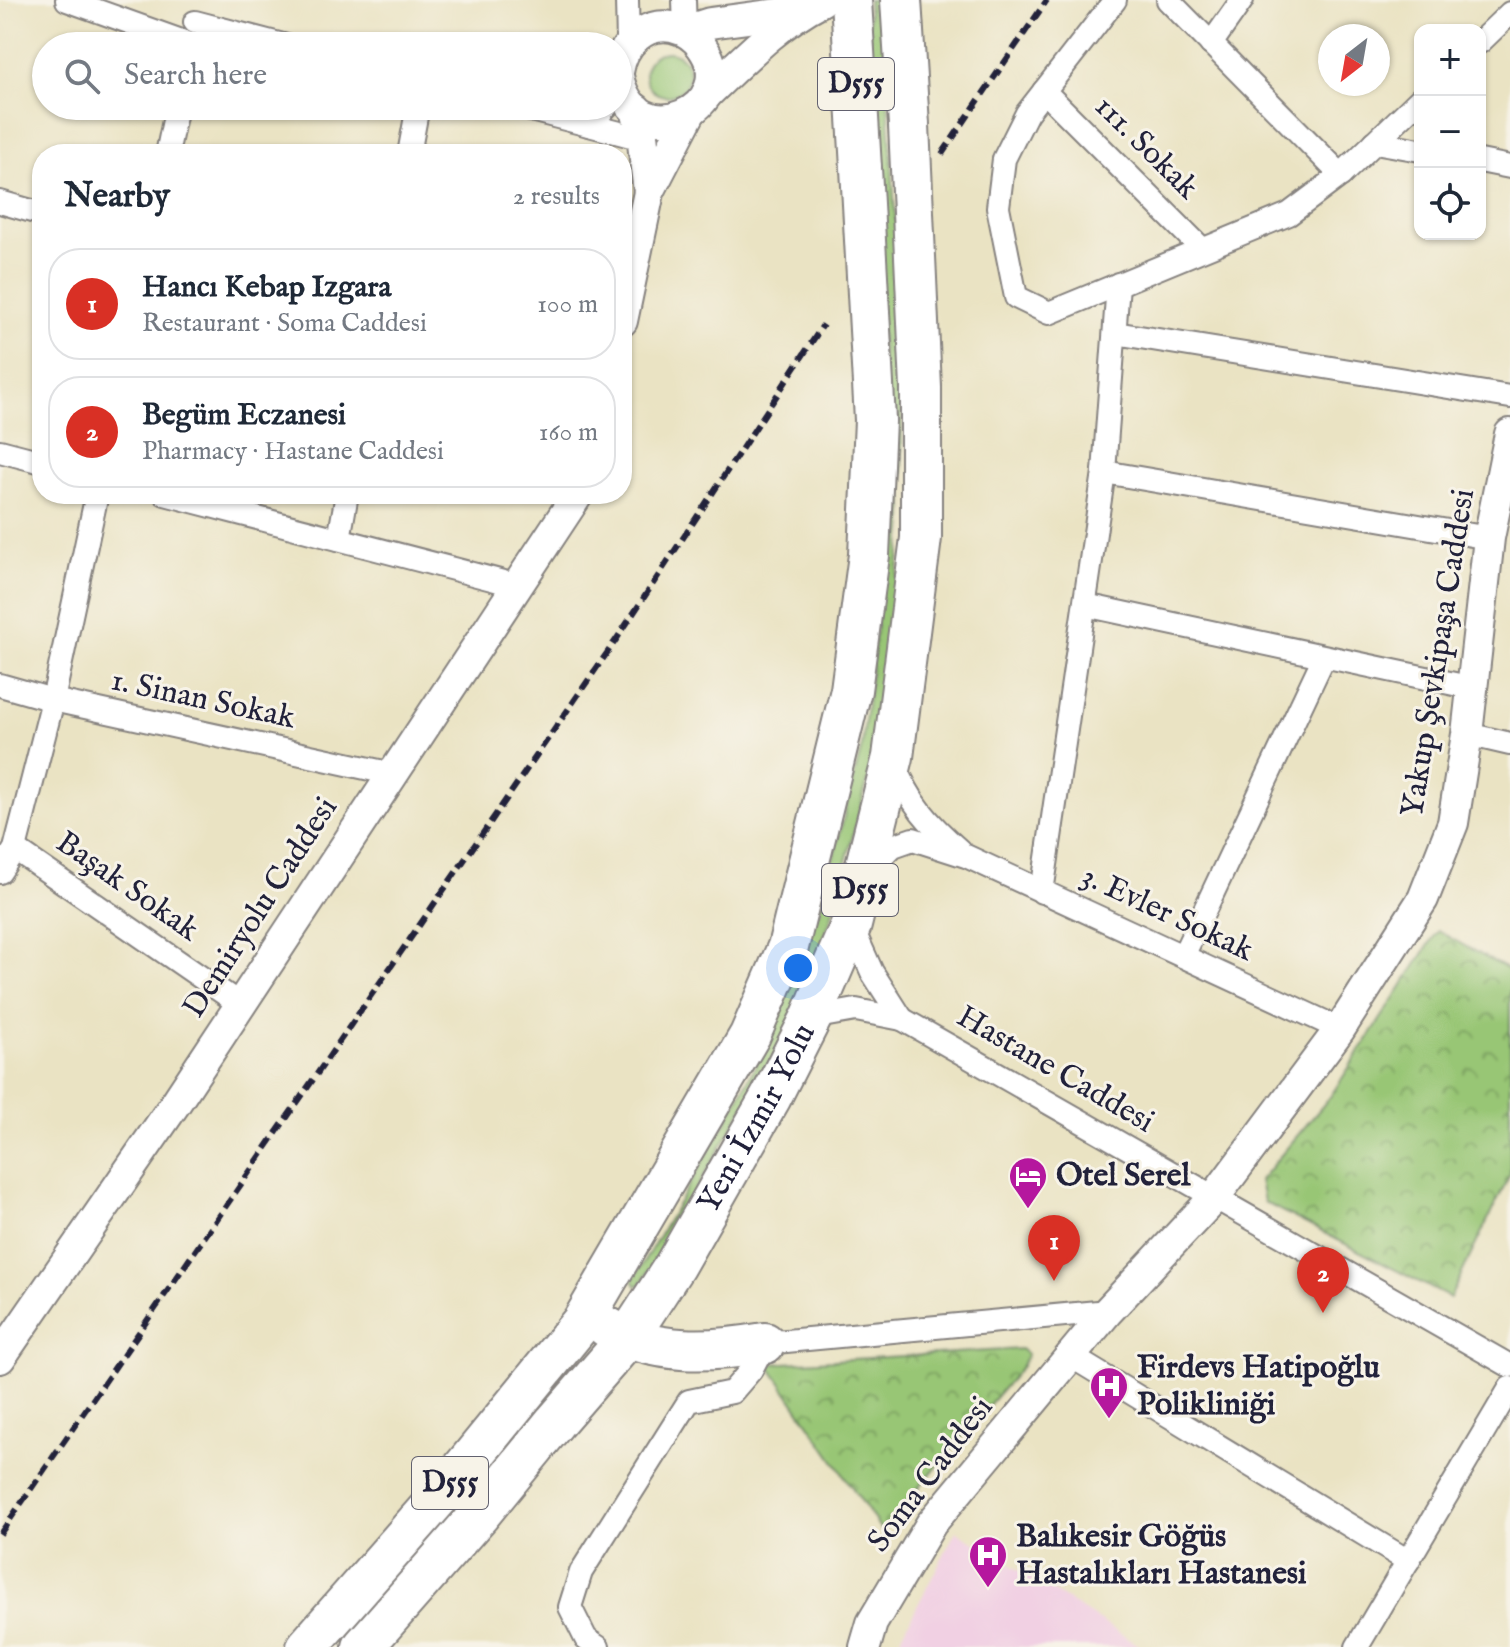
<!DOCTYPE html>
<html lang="en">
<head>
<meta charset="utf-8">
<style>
  :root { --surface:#fff; --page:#f6f6f7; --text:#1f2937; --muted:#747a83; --line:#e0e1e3; --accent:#d93025 }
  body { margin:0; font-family:"IM FELL English",serif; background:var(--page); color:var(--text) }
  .controls { position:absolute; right:24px; top:24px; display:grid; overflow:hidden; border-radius:16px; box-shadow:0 2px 6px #0004 }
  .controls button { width:72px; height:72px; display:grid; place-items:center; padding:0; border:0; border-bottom:2px solid var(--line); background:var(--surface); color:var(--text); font:40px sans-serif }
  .compass { position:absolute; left:1318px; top:24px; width:72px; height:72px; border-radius:50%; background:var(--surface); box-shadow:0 2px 6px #0004; rotate:211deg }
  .you { position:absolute; left:798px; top:968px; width:28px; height:28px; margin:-20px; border:6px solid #fff; border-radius:50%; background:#1a73e8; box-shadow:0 0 0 12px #1a73e833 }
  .badge { display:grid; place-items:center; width:52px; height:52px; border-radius:50%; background:var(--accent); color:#fff; font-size:26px; font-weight:700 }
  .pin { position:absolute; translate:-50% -66px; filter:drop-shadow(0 2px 4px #0008) }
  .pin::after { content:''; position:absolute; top:42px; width:28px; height:24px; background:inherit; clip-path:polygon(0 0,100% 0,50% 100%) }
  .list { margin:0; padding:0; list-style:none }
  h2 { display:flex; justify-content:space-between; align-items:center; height:104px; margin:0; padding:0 32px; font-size:34px }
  h2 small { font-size:26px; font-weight:400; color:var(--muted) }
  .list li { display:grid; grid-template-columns:52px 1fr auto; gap:24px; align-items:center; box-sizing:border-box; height:112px; margin:0 16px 16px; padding:0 16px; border:2px solid var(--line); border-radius:32px }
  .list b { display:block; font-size:30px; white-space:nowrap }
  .list p { margin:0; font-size:26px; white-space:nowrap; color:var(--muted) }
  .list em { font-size:26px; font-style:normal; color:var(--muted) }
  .icon { flex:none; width:44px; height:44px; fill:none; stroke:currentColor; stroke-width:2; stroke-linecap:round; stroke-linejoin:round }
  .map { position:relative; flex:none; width:1510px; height:1647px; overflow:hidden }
  .search { position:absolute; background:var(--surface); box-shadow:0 2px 6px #0004; left:32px; top:32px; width:600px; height:88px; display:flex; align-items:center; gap:20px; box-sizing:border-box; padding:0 28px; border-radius:44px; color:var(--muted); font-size:30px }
  .panel { position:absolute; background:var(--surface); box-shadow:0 2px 6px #0004; left:32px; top:144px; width:600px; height:360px; border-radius:32px }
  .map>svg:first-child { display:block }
  .built { fill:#f1d0e3 }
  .green { fill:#98c675; stroke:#5d7458; stroke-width:2 }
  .park { fill:url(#park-crowns); stroke:#5d7458; stroke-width:2 }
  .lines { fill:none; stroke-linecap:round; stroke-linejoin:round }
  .street-casing { stroke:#86827f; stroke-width:26 }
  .secondary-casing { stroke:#86827f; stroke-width:34 }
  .highway-casing { stroke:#86827f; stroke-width:44 }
  .street { stroke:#fff; stroke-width:22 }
  .secondary { stroke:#fff; stroke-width:30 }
  .highway { stroke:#fff; stroke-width:40 }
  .rail { stroke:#22223b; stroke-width:6; stroke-dasharray:12 6; stroke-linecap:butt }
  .highway-bridge-casing { stroke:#86827f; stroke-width:44; stroke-linecap:butt }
  .highway-bridge { stroke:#fff; stroke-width:40 }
  .labels { text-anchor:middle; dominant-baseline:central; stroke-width:6; stroke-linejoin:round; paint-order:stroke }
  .shield { fill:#f7f3e8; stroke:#62616f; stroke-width:2 }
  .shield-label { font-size:30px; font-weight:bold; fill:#22223b }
  .street-label { font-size:32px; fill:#22223b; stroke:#f7f3e8 }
  .poi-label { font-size:32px; font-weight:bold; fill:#22223b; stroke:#f7f3e8; text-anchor:start }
</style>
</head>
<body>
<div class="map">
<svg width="1510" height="1647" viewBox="0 0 1510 1647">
  <defs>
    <pattern id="park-crowns" width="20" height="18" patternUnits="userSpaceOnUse" patternTransform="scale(2)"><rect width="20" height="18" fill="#98c675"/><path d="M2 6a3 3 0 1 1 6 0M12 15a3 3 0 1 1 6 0" fill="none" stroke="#7ca061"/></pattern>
  </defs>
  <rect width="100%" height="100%" fill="#f7f3e8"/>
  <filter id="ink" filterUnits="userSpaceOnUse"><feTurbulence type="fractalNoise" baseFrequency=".0125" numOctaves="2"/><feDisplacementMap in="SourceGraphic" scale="16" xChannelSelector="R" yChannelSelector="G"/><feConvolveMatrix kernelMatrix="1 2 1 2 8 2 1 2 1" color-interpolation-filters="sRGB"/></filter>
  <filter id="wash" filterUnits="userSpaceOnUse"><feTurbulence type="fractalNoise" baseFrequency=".006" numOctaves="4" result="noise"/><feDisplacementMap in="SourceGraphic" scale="32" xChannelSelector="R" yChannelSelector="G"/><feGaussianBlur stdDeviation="1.8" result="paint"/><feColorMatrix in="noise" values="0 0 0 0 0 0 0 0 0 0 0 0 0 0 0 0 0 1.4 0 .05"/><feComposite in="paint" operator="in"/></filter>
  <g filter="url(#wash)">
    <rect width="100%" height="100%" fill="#eae3c3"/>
    <path class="built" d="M956,1531L1142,1647H896Z"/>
    <g class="green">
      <path d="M868,0H882L898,264L904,522L876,749L831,918L794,1021L641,1284L636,1286L633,1280L725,1124L774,1030L822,902L862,746L889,522Z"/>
      <circle cx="667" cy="74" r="22"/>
    </g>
    <g class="park">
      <path d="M1438,931L1510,971V1174L1450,1298L1264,1202L1260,1180L1330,1097Z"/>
      <path d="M1021,1349L1027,1354L1022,1366L882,1531L768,1364Z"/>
    </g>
  </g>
  <g filter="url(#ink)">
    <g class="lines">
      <g class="street-casing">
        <g id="street">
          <path d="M67,0L190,44"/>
          <path d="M627,0L628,44"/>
          <path d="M684,0L685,31"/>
          <path d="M1115,0L1027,113L1004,159L998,207L1016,297L1049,313L1289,214L1341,175L1420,99"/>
          <path d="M1168,0L1341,175"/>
          <path d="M195,22L287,46"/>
          <path d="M1480,42L1510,13"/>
          <path d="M1211,44L1242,0"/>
          <path d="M1044,91L1202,249"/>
          <path d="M515,106L643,139"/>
          <path d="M589,125L607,106"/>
          <path d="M1375,142L1420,150"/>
          <path d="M167,154L177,106"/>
          <path d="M409,154L418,106"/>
          <path d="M1480,161L1510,167"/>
          <path d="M0,202L42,214"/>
          <path d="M1115,333L1510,397"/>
          <path d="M0,451L42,462"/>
          <path d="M1104,472L1489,538"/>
          <path d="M165,494L519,586"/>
          <path d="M339,539L347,494"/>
          <path d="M1085,605L1473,688"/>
          <path d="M0,685L53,700L393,774"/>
          <path d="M1467,734L1510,744"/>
          <path d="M895,764C909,802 929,824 959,850"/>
          <path d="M15,849L241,1005"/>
          <path d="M870,869L893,846L913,839L966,856L1340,1029"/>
          <path d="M0,872L15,849L53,700L97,494"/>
          <path d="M1042,892L1104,472L1118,284"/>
          <path d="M851,925L872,972L902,1019"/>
          <path d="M1183,956L1324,657"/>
          <path d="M811,1018L856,1010L902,1019L1510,1366"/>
          <path d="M1069,1355L1408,1561"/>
          <path d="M598,1647L586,1639L570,1607L581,1572L689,1401L732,1392L751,1370L765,1343L1108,1311"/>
          <path d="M1357,1647L1510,1388"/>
        </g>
      </g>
      <g class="secondary-casing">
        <g id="secondary">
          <path d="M685,31L710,23L801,11"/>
          <path d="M618,72C622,45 643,22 672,27C685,30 695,37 702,47C745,106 635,160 618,76"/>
          <path d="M707,94C742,61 778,23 821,1"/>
          <path d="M636,109L642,135L649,192"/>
          <path d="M622,321L649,192L691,111"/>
          <path d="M0,1358L177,1101L578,494"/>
          <path d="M865,1647L872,1623L931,1524L1108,1311L1214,1198L1340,1029L1423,899L1453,823L1467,734L1489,538L1510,434"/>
        </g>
      </g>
      <g class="highway-casing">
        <g id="highway">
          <path d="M851,0L861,168"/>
          <path d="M901,0L909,125"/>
          <path d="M607,1327C655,1356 712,1352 765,1343"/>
          <path d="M307,1647L446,1489L582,1322L750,1035L788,947L851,690L869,555L875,420"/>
          <path id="s1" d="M363,1647L479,1515L555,1422L627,1339L675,1265L771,1097L811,1018L851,925L893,757L921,538V388"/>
        </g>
      </g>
      <use href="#street" class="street"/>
      <use href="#secondary" class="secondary"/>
      <use href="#highway" class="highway"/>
      <g class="rail">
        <path d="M942,154L1047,0"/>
        <path d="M0,1534L618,637L823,325"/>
      </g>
      <g class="highway-bridge-casing">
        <g id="highway-bridge">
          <path d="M909,125L921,388"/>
          <path d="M861,168L875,420"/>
        </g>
      </g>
      <use href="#highway-bridge" class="highway-bridge"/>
    </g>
  </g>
  <defs>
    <g id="hotel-pin" transform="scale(2)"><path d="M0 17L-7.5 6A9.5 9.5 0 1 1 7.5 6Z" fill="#b5179e" stroke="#f7f3e8"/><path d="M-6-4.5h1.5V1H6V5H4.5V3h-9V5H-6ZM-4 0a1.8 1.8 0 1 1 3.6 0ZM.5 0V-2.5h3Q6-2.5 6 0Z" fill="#fff"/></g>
    <g id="hospital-pin" transform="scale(2)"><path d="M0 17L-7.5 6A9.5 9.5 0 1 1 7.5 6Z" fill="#b5179e" stroke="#f7f3e8"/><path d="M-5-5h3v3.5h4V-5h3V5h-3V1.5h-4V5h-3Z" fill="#fff"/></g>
  </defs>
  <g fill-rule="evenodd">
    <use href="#hotel-pin" x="1028" y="1176"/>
    <use href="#hospital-pin" x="1109" y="1386"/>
    <use href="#hospital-pin" x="988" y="1555"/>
  </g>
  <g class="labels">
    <g class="shield">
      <rect x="818" y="58" width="76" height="52" rx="6"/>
      <rect x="822" y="864" width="76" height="52" rx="6"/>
      <rect x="412" y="1457" width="76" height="52" rx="6"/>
    </g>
    <g class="shield-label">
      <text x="856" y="84">D555</text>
      <text x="860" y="890">D555</text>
      <text x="450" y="1483">D555</text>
    </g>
    <g class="street-label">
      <text transform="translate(1146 148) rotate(45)">111. Sokak</text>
      <text transform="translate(1439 653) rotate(-81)">Yakup Şevkipaşa Caddesi</text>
      <text transform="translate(203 700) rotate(12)">1. Sinan Sokak</text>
      <text transform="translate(127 887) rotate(35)">Başak Sokak</text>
      <text transform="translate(261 908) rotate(-57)">Demiryolu Caddesi</text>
      <text transform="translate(1167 914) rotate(25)">3. Evler Sokak</text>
      <text transform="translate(1055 1070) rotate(30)">Hastane Caddesi</text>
      <text stroke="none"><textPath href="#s1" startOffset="662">Yeni İzmir Yolu</textPath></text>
      <text transform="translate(931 1475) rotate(-53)">Soma Caddesi</text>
    </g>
    <g class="poi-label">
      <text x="1056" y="1176">Otel Serel</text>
      <text x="1137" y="1368">Firdevs Hatipoğlu<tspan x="1137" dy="37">Polikliniği</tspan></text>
      <text x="1016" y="1537">Balıkesir Göğüs<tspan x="1016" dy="37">Hastalıkları Hastanesi</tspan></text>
    </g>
  </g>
</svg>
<div class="controls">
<button>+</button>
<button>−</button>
<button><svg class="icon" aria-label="locate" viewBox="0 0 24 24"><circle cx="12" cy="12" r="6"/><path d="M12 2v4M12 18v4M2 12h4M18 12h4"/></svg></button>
</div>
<svg class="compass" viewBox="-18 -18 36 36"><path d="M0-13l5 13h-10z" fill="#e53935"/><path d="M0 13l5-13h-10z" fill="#747a83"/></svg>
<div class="you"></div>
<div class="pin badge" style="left:1054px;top:1281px">1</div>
<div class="pin badge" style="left:1323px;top:1313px">2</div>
<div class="search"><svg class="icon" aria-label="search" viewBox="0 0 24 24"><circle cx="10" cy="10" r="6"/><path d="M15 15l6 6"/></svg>Search here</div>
<section class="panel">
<h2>Nearby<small>2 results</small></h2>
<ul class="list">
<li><span class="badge">1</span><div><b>Hancı Kebap Izgara</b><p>Restaurant · Soma Caddesi</p></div><em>100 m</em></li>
<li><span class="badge">2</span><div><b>Begüm Eczanesi</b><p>Pharmacy · Hastane Caddesi</p></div><em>160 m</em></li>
</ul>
</section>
</div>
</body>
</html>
